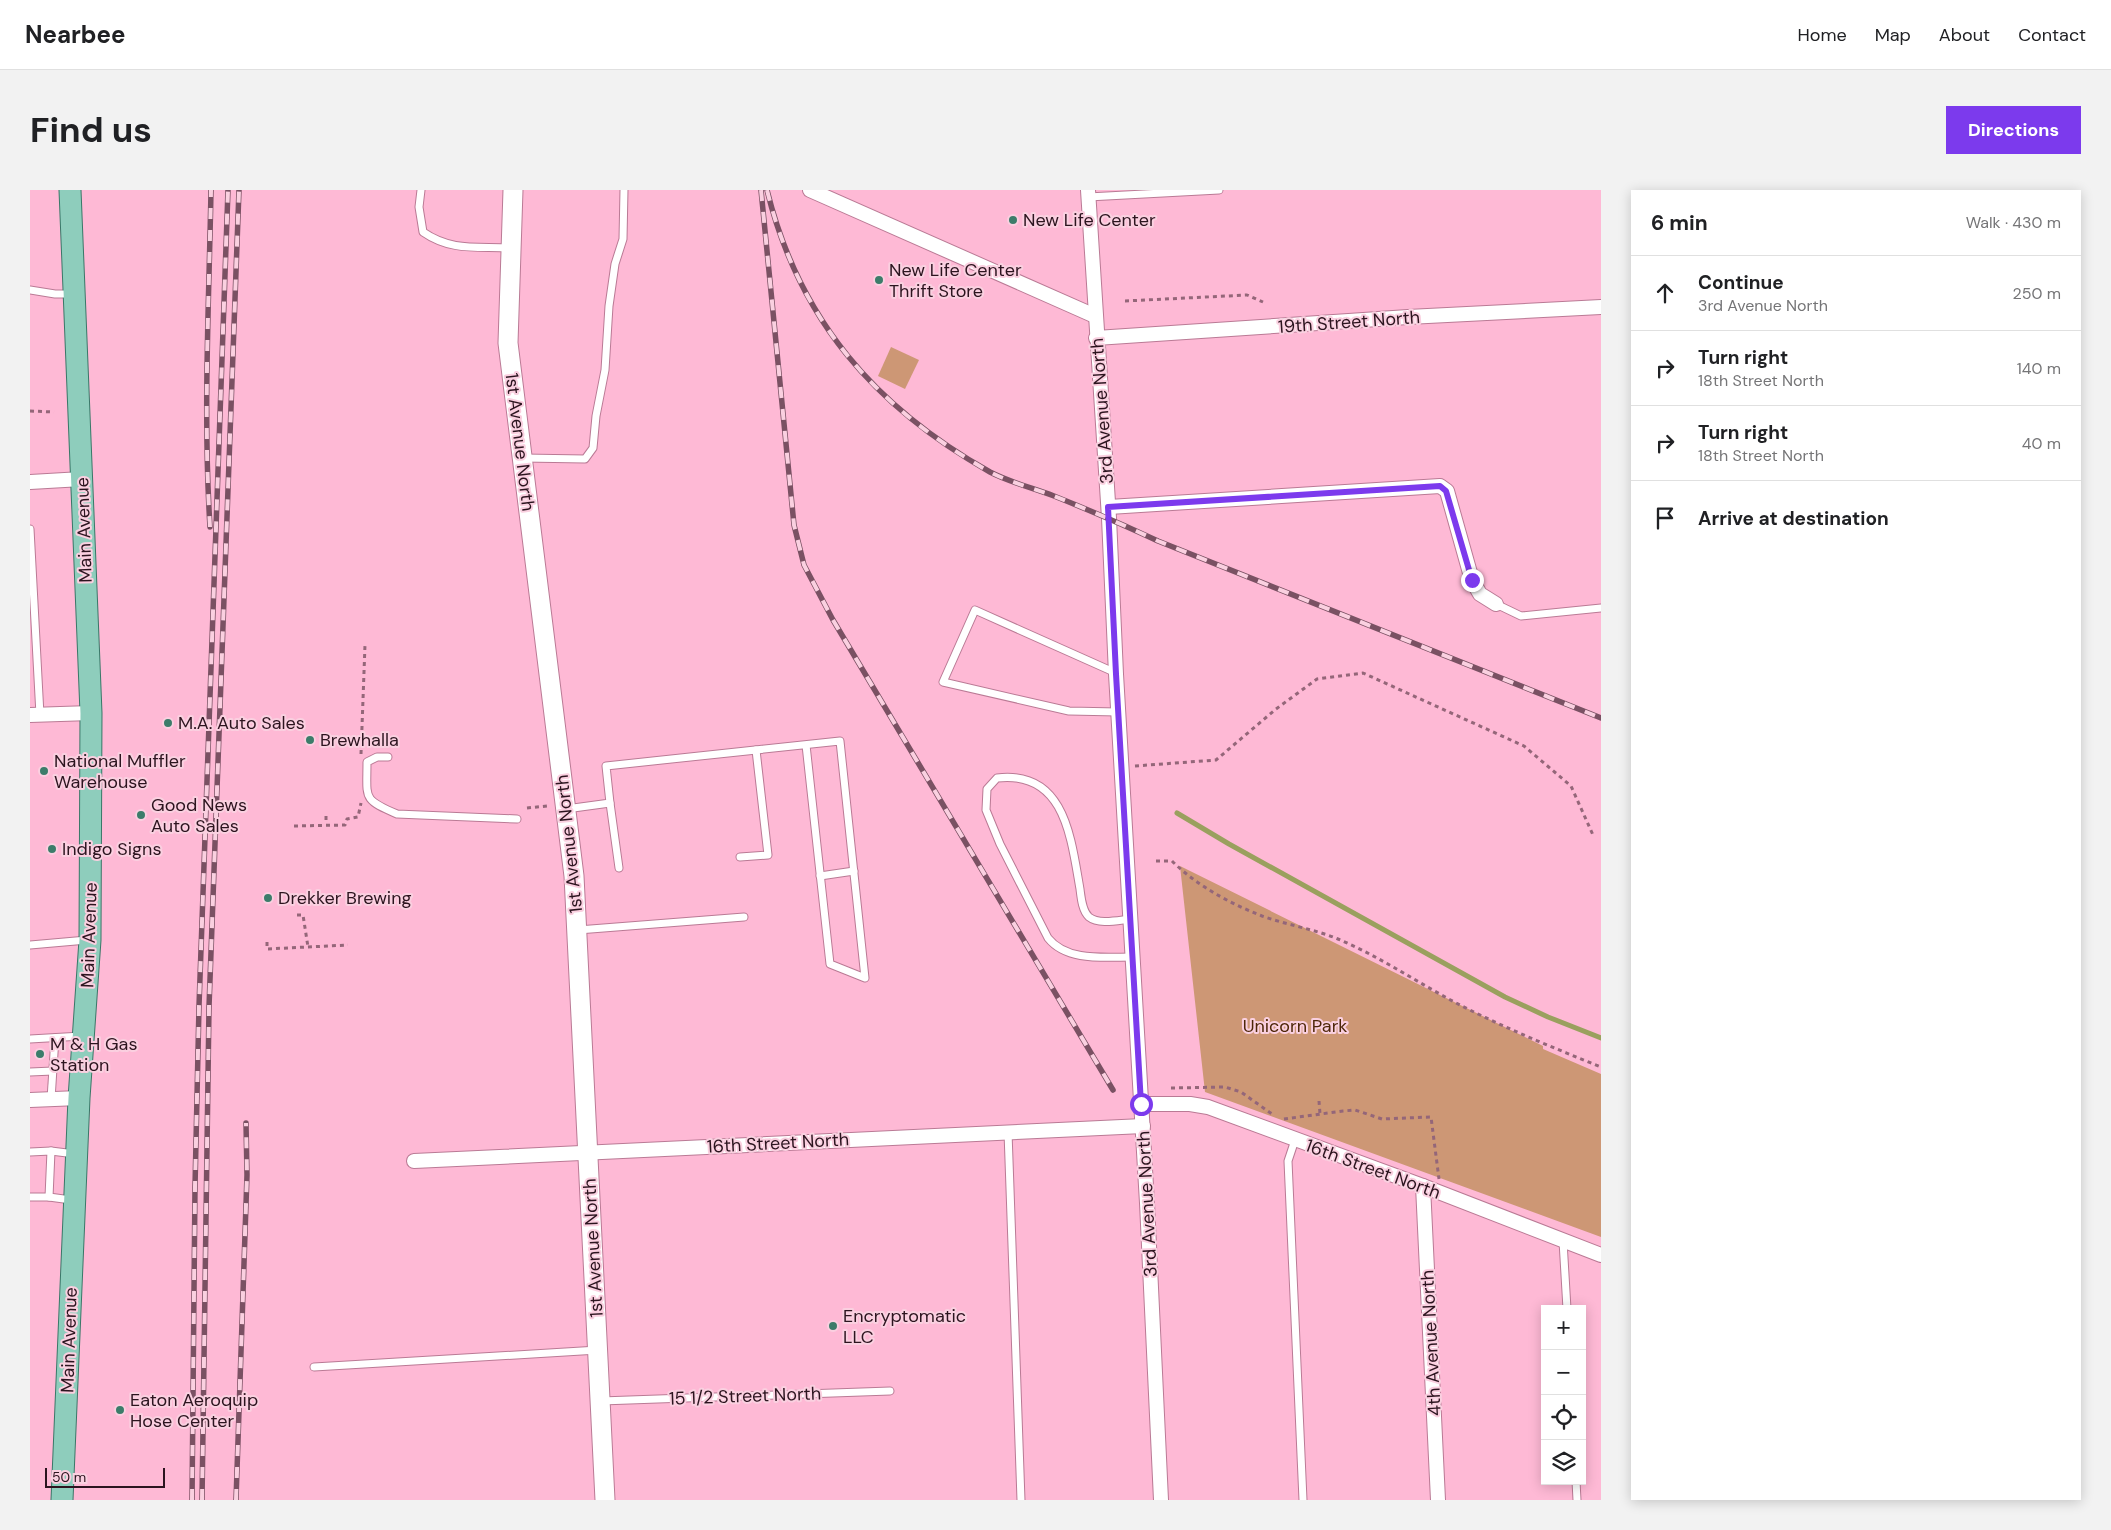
<!DOCTYPE html>
<html lang="en">
<head>
<meta charset="utf-8">
<style>
  :root { --surface:#fff; --page:#f2f2f2; --text:#202124; --muted:#757577; --line:#e0e0e0; --accent:#7c3aed }
  body { margin:0; font-family:"DM Sans",sans-serif; background:var(--page); color:var(--text) }
  .controls { position:absolute; right:15px; bottom:15px; display:grid; overflow:hidden; border-radius:0px; box-shadow:0 2px 12px #0003 }
  .controls button { width:45px; height:45px; display:grid; place-items:center; padding:0; border:0; border-bottom:1px solid var(--line); background:var(--surface); color:var(--text); font:25px sans-serif }
  .scale { position:absolute; left:15px; bottom:12px; width:120px; box-sizing:border-box; padding-left:5px; border:2px solid #2c141f; border-top:0; font-size:14px; line-height:18px; white-space:nowrap; color:#2c141f; -webkit-text-stroke:4px #fad0e0; paint-order:stroke }
  .stop { position:absolute; width:15px; height:15px; margin:-11px; border:4px solid #7c3aed; border-radius:50%; background:#fff }
  .stop.end { background:#7c3aed; border-color:#fff; box-shadow:0 1px 5px #0008 }
  .list { margin:0; padding:0; list-style:none }
  h2 { display:flex; justify-content:space-between; align-items:center; height:65px; margin:0; padding:0 20px; font-size:21px }
  h2 small { font-size:16px; font-weight:400; color:var(--muted) }
  .list li { display:grid; grid-template-columns:32px 1fr auto; gap:15px; align-items:center; box-sizing:border-box; height:75px; padding:0 20px; border-top:1px solid var(--line) }
  .list b { display:block; font-size:19px; white-space:nowrap }
  .list p { margin:0; font-size:16px; white-space:nowrap; color:var(--muted) }
  .list em { font-size:16px; font-style:normal; color:var(--muted) }
  .icon { flex:none; width:28px; height:28px; fill:none; stroke:currentColor; stroke-width:2; stroke-linecap:round; stroke-linejoin:round }
  .map { position:relative; flex:none; width:1571px; height:1310px; overflow:hidden; border-radius:0px }
  header { display:flex; align-items:center; gap:30px; box-sizing:border-box; height:70px; padding:0 25px; background:var(--surface); border-bottom:1px solid var(--line) }
  header strong { font-size:24px }
  nav { display:flex; gap:28px; margin-inline-start:auto; font-size:18px }
  .intro { display:flex; align-items:center; justify-content:space-between; box-sizing:border-box; height:120px; padding:0 30px }
  h1 { margin:0; font-size:35px }
  .button { padding:12px 22px; border-radius:0px; background:var(--accent); color:#fff; font-size:18px; font-weight:700 }
  main { display:flex; gap:30px; padding:0 30px }
  aside { flex:1; background:var(--surface); border-radius:0px; box-shadow:0 2px 12px #0003 }
  .map>svg:first-child { display:block }
  .green { fill:#cd9775 }
  .lines { fill:none; stroke-linecap:round; stroke-linejoin:round }
  .stream { stroke:#9aa05e; stroke-width:5 }
  .lane-casing { stroke:#ba7a95; stroke-width:9 }
  .street-casing { stroke:#ba7a95; stroke-width:16 }
  .secondary-casing { stroke:#ba7a95; stroke-width:21 }
  .primary-casing { stroke:#3a7768; stroke-width:23 }
  .path { stroke:#946679; stroke-width:3; stroke-dasharray:4 4; stroke-linecap:butt }
  .lane { stroke:#fff; stroke-width:7 }
  .street { stroke:#fff; stroke-width:14 }
  .secondary { stroke:#fff; stroke-width:19 }
  .primary { stroke:#8ecdbc; stroke-width:21 }
  .rail-casing { stroke:#7a5163; stroke-width:5.5 }
  .rail { stroke:#fad0e0; stroke-width:4; stroke-dasharray:11; stroke-linecap:butt }
  .route { stroke:#7c3aed; stroke-width:6 }
  .poi-dot { fill:#3c7c6a; stroke:#fad0e0; stroke-width:2 }
  .labels { text-anchor:middle; dominant-baseline:central; stroke-width:4; stroke-linejoin:round; paint-order:stroke }
  .poi-label { font-size:18px; fill:#2c141f; stroke:#fad0e0; text-anchor:start }
  .street-label { font-size:18px; fill:#2c141f; stroke:#fad0e0 }
  .park-label { font-size:18px; fill:#4d2608; stroke:#fad0e0 }
</style>
</head>
<body>
<header>
<strong>Nearbee</strong>
<nav><a>Home</a><a>Map</a><a>About</a><a>Contact</a></nav>
</header>
<div class="intro"><h1>Find us</h1><a class="button">Directions</a></div>
<main>
<div class="map">
<svg width="1571" height="1310" viewBox="0 0 1571 1310">
  <rect width="100%" height="100%" fill="#feb9d5"/>
  <g class="green">
    <path d="M861,157L889,170L875,199L848,186Z"/>
    <path d="M1150,676L1513,856V859L1571,884V1047L1175,902Z"/>
  </g>
  <g class="lines">
    <path class="stream" d="M1147,623L1199,654L1475,807L1518,827L1571,848"/>
    <g class="lane-casing">
      <g id="lane">
        <path d="M391,0L389,17L393,42C422,62 448,56 481,58"/>
        <path d="M1058,7L1189,0"/>
        <path d="M0,100L25,104H42"/>
        <path d="M493,268L555,269L563,258L566,226L575,180L579,116L585,74L593,49L594,0"/>
        <path d="M0,339L10,525"/>
        <path d="M1466,414L1491,426L1571,418"/>
        <path d="M1086,483L945,420L913,492L1039,521L1088,522"/>
        <path d="M358,567H347L337,572C337,609 332,609 367,624L487,629"/>
        <path d="M580,613L589,678"/>
        <path d="M536,619L580,613L576,576L810,551L835,788L800,774L776,555"/>
        <path d="M710,667L738,665L726,560"/>
        <path d="M790,686L824,681"/>
        <path d="M1101,729C1089,730 1069,735 1059,727C1052,721 1051,707 1050,699C1041,648 1035,580 967,588L957,599L956,620L970,654L1018,748C1037,772 1075,767 1103,767"/>
        <path d="M548,740L714,727"/>
        <path d="M0,755L57,750"/>
        <path d="M0,849L52,846"/>
        <path d="M0,882L23,881"/>
        <path d="M21,909L25,848"/>
        <path d="M978,942L991,1310"/>
        <path d="M1265,950L1258,971L1273,1310"/>
        <path d="M21,961L45,964"/>
        <path d="M0,962L21,961L19,1007H0"/>
        <path d="M19,1007L41,1010"/>
        <path d="M1533,1051L1537,1119"/>
        <path d="M284,1177L568,1160"/>
        <path d="M571,1211L860,1201"/>
        <path d="M1546,1291L1547,1310"/>
      </g>
    </g>
    <g class="street-casing">
      <g id="street">
        <path d="M780,0L1065,126"/>
        <path d="M1058,0L1079,328L1086,484L1117,1013L1131,1310"/>
        <path d="M1066,148L1378,127L1571,117"/>
        <path d="M0,292L52,289"/>
        <path d="M1079,317L1410,296L1417,301L1442,390L1450,404L1466,414"/>
        <path d="M0,525L61,523"/>
        <path d="M0,910L49,908"/>
        <path d="M1111,914H1160L1178,917L1393,996L1571,1065"/>
        <path d="M384,971L1113,936"/>
        <path d="M1393,996L1408,1310"/>
      </g>
    </g>
    <g class="secondary-casing">
      <path id="secondary" d="M483,0L478,153L544,686L575,1310"/>
    </g>
    <g class="primary-casing">
      <path id="primary" d="M32,1310L49,908L60,750L61,523L40,0"/>
    </g>
    <g class="path">
      <path d="M1095,111L1217,105L1233,112"/>
      <path d="M0,221L24,222"/>
      <path d="M331,552L344,553V557"/>
      <path d="M331,564L335,455"/>
      <path d="M1105,576L1186,570L1246,519L1287,489L1333,483L1494,556L1541,596L1563,645"/>
      <path d="M497,618L517,616"/>
      <path d="M296,626V634"/>
      <path d="M264,636L315,635L317,629L328,627L331,613"/>
      <path d="M1126,671H1142C1166,695 1199,713 1232,726C1257,735 1284,739 1308,749C1351,767 1391,795 1432,816C1477,839 1524,858 1571,877"/>
      <path d="M267,725H273L278,757"/>
      <path d="M237,752V759L318,755"/>
      <path d="M1141,898L1195,897L1211,902L1242,924"/>
      <path d="M1289,911L1290,924"/>
      <path d="M1254,929L1313,921L1325,920L1352,929L1401,927L1409,989"/>
    </g>
    <use href="#lane" class="lane"/>
    <use href="#street" class="street"/>
    <use href="#secondary" class="secondary"/>
    <use href="#primary" class="primary"/>
    <g class="rail-casing">
      <g id="rail">
        <path d="M731,0L764,335L774,375L803,430L1083,900"/>
        <path d="M737,0C769,130 845,217 960,282C979,292 1003,298 1024,306C1059,320 1094,335 1128,351L1571,528"/>
        <path d="M180,337C173,225 179,112 181,0"/>
        <path d="M162,1310L165,997L169,816L198,0"/>
        <path d="M172,1310L179,817L209,0"/>
        <path d="M206,1310L217,985L216,933"/>
      </g>
    </g>
    <use href="#rail" class="rail"/>
  </g>
  <g class="lines">
    <path class="route" d="M1111,914L1086,484L1078,317L1410,296L1416,301L1442,390"/>
  </g>
  <g class="poi-dot">
    <circle cx="983" cy="30" r="5"/>
    <circle cx="849" cy="90" r="5"/>
    <circle cx="138" cy="533" r="5"/>
    <circle cx="280" cy="550" r="5"/>
    <circle cx="14" cy="581" r="5"/>
    <circle cx="111" cy="625" r="5"/>
    <circle cx="22" cy="659" r="5"/>
    <circle cx="238" cy="708" r="5"/>
    <circle cx="10" cy="864" r="5"/>
    <circle cx="803" cy="1136" r="5"/>
    <circle cx="90" cy="1220" r="5"/>
  </g>
  <g class="labels">
    <g class="poi-label">
      <text x="993" y="30">New Life Center</text>
      <text x="859" y="80">New Life Center<tspan x="859" dy="21">Thrift Store</tspan></text>
      <text x="148" y="533">M.A. Auto Sales</text>
      <text x="290" y="550">Brewhalla</text>
      <text x="24" y="571">National Muffler<tspan x="24" dy="21">Warehouse</tspan></text>
      <text x="121" y="615">Good News<tspan x="121" dy="21">Auto Sales</tspan></text>
      <text x="32" y="659">Indigo Signs</text>
      <text x="248" y="708">Drekker Brewing</text>
      <text x="20" y="854">M &amp; H Gas<tspan x="20" dy="21">Station</tspan></text>
      <text x="813" y="1126">Encryptomatic<tspan x="813" dy="21">LLC</tspan></text>
      <text x="100" y="1210">Eaton Aeroquip<tspan x="100" dy="21">Hose Center</tspan></text>
    </g>
    <g class="street-label">
      <text transform="translate(1319 132) rotate(-4)">19th Street North</text>
      <text transform="translate(1072 221) rotate(-94)">3rd Avenue North</text>
      <text transform="translate(490 252) rotate(83)">1st Avenue North</text>
      <text transform="translate(54 340) rotate(-92)">Main Avenue</text>
      <text transform="translate(539 654) rotate(-96)">1st Avenue North</text>
      <text transform="translate(59 745) rotate(-88)">Main Avenue</text>
      <text transform="translate(748 953) rotate(-3)">16th Street North</text>
      <text transform="translate(1343 979) rotate(20)">16th Street North</text>
      <text transform="translate(1117 1014) rotate(-93)">3rd Avenue North</text>
      <text transform="translate(563 1058) rotate(-93)">1st Avenue North</text>
      <text transform="translate(39 1150) rotate(-88)">Main Avenue</text>
      <text transform="translate(1401 1153) rotate(-93)">4th Avenue North</text>
      <text transform="translate(715 1206) rotate(-2)">15 1/2 Street North</text>
    </g>
    <g class="park-label">
      <text x="1265" y="836">Unicorn Park</text>
    </g>
  </g>
</svg>
<div class="controls">
<button>+</button>
<button>−</button>
<button><svg class="icon" aria-label="locate" viewBox="0 0 24 24"><circle cx="12" cy="12" r="6"/><path d="M12 2v4M12 18v4M2 12h4M18 12h4"/></svg></button>
<button><svg class="icon" aria-label="layers" viewBox="0 0 24 24"><path d="M12 4l9 5-9 5-9-5zM3 14l9 5 9-5"/></svg></button>
</div>
<div class="scale">50 m</div>
<div class="stop" style="left:1111px;top:914px"></div>
<div class="stop end" style="left:1442px;top:390px"></div>
</div>
<aside>
<h2>6 min<small>Walk · 430 m</small></h2>
<ul class="list">
<li><svg class="icon" aria-label="ahead" viewBox="0 0 24 24"><path d="M12 20V5M6 11l6-6 6 6"/></svg><div><b>Continue</b><p>3rd Avenue North</p></div><em>250 m</em></li>
<li><svg class="icon" aria-label="right" viewBox="0 0 24 24"><path d="M7 20v-9h11M14 6l5 5-5 5"/></svg><div><b>Turn right</b><p>18th Street North</p></div><em>140 m</em></li>
<li><svg class="icon" aria-label="right" viewBox="0 0 24 24"><path d="M7 20v-9h11M14 6l5 5-5 5"/></svg><div><b>Turn right</b><p>18th Street North</p></div><em>40 m</em></li>
<li><svg class="icon" aria-label="arrive" viewBox="0 0 24 24"><path d="M6 21V4h12l-3 4 3 4H6"/></svg><div><b>Arrive at destination</b></div></li>
</ul>
</aside>
</main>
</body>
</html>
